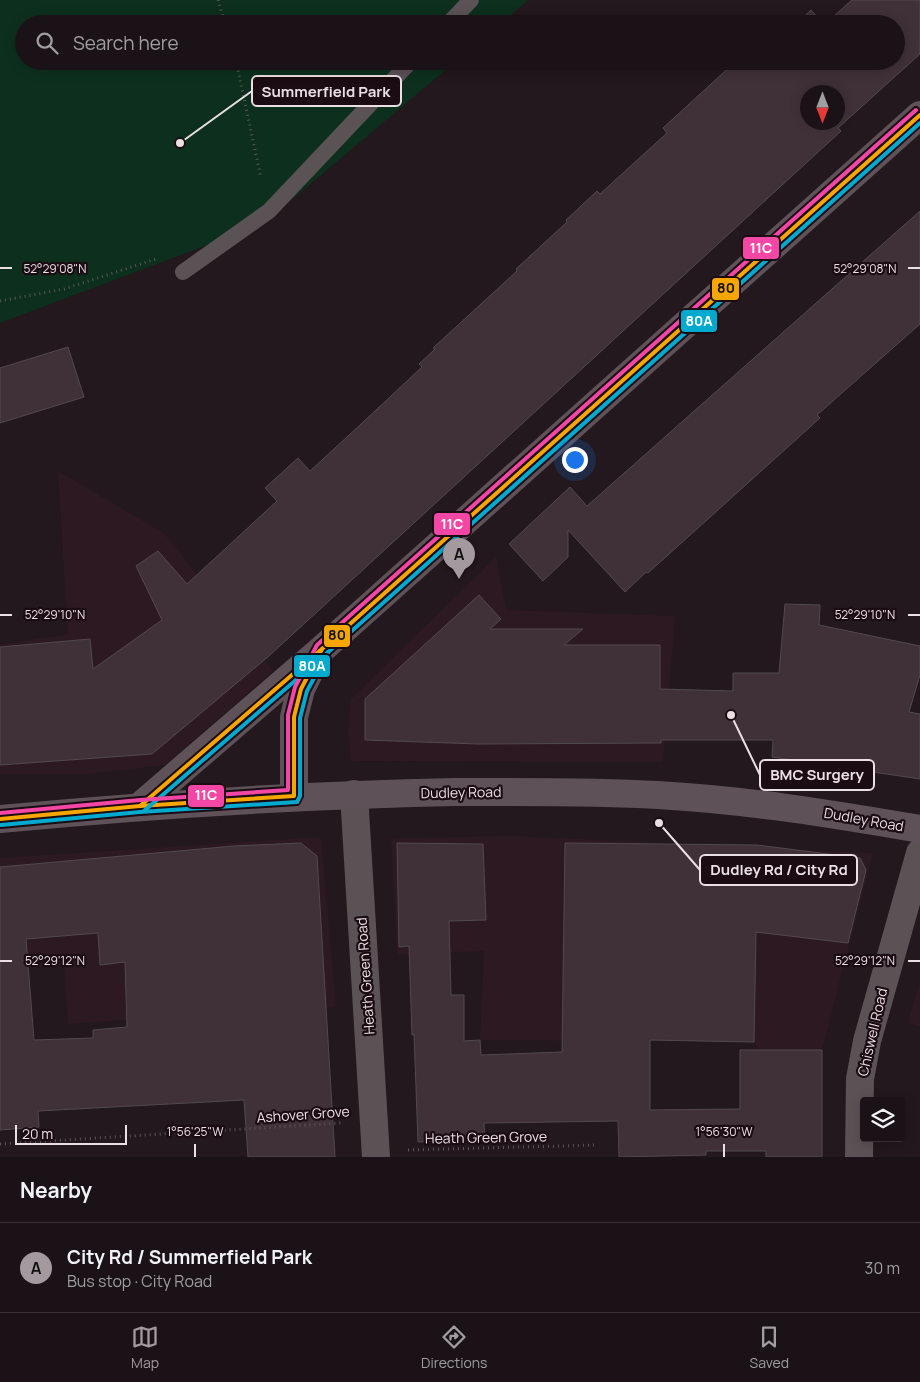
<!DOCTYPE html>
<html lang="en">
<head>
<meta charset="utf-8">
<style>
  :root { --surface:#1a1216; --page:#272023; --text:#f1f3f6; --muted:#9f9ea1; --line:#383235; --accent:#a4999e }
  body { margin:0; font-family:Manrope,sans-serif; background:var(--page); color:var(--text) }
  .controls { position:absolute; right:15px; bottom:15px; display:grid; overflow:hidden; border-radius:5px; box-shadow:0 2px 12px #0003 }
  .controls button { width:45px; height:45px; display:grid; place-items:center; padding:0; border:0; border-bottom:1px solid var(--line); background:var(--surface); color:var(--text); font:25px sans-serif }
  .compass { position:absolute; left:800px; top:85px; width:45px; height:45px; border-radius:50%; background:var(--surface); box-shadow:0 2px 12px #0003; rotate:180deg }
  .scale { position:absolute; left:15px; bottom:12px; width:112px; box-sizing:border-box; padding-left:5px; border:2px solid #eadfe3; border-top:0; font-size:14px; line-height:18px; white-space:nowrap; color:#eadfe3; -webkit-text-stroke:4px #1b0c14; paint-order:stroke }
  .you { position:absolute; left:574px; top:459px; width:18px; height:18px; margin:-12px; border:4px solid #fff; border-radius:50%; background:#1a73e8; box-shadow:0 0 0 8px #1a73e833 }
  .badge { display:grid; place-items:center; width:32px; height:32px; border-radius:50%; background:var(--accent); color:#111; font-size:16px; font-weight:700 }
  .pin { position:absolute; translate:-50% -41px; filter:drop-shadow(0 1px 2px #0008) }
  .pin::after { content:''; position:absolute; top:26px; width:18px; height:15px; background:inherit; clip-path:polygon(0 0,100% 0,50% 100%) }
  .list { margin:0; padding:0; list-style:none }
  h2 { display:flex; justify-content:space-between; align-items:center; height:65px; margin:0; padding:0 20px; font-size:21px }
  h2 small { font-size:16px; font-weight:400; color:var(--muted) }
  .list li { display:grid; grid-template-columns:32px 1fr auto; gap:15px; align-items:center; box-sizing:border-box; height:90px; padding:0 20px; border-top:1px solid var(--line) }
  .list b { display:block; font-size:19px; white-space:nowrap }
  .list p { margin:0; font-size:16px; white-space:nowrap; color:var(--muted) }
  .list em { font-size:16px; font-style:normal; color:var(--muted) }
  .icon { flex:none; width:28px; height:28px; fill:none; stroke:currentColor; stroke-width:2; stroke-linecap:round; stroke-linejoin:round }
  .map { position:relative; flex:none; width:920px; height:1157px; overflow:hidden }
  .search { position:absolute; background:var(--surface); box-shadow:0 2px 12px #0003; left:15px; right:15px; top:15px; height:55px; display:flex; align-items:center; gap:12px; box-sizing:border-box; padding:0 18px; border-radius:28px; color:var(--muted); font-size:19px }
  .sheet { height:155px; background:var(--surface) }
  nav { display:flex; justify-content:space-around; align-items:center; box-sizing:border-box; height:70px; border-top:1px solid var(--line); background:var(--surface); font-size:14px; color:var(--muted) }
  nav a { display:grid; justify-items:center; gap:2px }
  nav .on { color:var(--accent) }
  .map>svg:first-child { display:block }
  .built { fill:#2d1922 }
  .green { fill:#0d301e }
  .building { fill:#403138; stroke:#514a4d; fill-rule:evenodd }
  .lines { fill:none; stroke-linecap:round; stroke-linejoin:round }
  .path { stroke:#5d5458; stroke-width:3; stroke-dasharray:1 4; stroke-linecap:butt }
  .service { stroke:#5b5256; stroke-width:16 }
  .minor { stroke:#5b5256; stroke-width:28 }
  .primary { stroke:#5e5258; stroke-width:28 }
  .bus-1-casing { stroke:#1b0c14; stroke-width:8 }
  .bus-2-casing { stroke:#1b0c14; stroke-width:8 }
  .bus-3-casing { stroke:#1b0c14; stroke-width:8 }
  .bus-1 { stroke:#f7a600; stroke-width:4 }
  .bus-2 { stroke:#00a9ce; stroke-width:4 }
  .bus-3 { stroke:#f346a5; stroke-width:4 }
  .ticks { fill:none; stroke:#eadfe3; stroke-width:2 }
  .labels { text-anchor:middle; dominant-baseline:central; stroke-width:4.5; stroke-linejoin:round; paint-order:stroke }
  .street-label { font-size:14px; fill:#eadfe3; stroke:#1b0c14 }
  .ticks-label { font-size:12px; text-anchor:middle; fill:#eadfe3; stroke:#1b0c14; stroke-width:4.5; stroke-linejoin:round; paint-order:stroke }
  .leader { fill:none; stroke:#eadfe3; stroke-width:2 }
  .callout-dot { fill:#eadfe3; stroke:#1b0c14; stroke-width:2 }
  .callout { fill:#1b0c14; stroke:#eadfe3; stroke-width:2 }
  .callout-label { font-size:15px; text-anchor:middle; font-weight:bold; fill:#eadfe3 }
  .line-badge { stroke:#1b0c14; stroke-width:2 }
  .badge-label { font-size:14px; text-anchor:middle; font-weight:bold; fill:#fff }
  .pale-badge-label { font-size:14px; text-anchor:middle; font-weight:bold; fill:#111 }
</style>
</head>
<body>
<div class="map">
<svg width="920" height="1157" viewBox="0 0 920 1157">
  <rect width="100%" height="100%" fill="#22181d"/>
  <g class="built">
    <path d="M58,471L164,533L273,671L165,765L89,774H0V645L68,634Z"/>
    <path d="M496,557L506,610L675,616L663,762L351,761L348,732L351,699Z"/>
    <path d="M516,836L873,853L822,1050H760L754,1042L480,1040L484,951L397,954L391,838Z"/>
    <path d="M321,837L336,1006L68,1024L64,965L0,970V858Z"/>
    <path d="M920,980V1026L908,1023Z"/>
  </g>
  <path class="green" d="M0,0H528L500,24H24V61H456L263,224L0,323Z"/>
  <g class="building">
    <path d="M852,0H920V54L838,128L841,131L269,656L152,754L0,765V647L90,639L93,669L162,620L136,566L158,551L187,584L277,501L265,488L298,458L310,471L360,425L422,367L419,364L435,349L433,348L517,271L516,269L567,222L566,220L597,191L600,194L667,133L663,128L734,63L733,61H896V24H825ZM808,92H838V122H808Z"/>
    <path d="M811,10L823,24H796Z"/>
    <path d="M920,211V324L817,415L820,418L648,573L646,572L625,592L568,530V557L543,581L509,544L570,487L587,506Z"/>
    <path d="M68,347L84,397L0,423V368Z"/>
    <path d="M479,595L501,619L490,629H583L564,645H660V689L733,691V673H779L785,604L820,605L819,625L920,646V675L909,712L920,714V779L772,757L773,740H661V743L478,744L365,740V699Z"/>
    <path d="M301,843L317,856L335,1157H248L244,1100L38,1111L39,1127L0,1130V867L234,846ZM98,933L100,965L125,962L127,1027L93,1030V1038L34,1040L26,939Z"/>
    <path d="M397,843L483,844L486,920L449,921L451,995H464V1041L480,1040L481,1055L562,1052L565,843L757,845L860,858L866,870L848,943L756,932L754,1042L650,1040V1110L740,1109V1050H822V1157H766V1151H706V1155L619,1157L618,1121L484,1123L485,1140L418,1142L414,1034L412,1035L409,946L399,947Z"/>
  </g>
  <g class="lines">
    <g class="path">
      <path d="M218,0L225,24"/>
      <path d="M236,61L261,178"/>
      <path d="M0,301L64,289L159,258"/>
      <path d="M0,1144L341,1123"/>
      <path d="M408,1150L597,1145"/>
    </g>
    <g class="service">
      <path d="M448,24L471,0"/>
      <path d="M183,272L269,211L411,61"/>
    </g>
    <g class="minor">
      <path d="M354,794L376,1157"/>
      <path d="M859,1157L860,1079L867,1041L920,853"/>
    </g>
    <g class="primary">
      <path d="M294,796V717L301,689L316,659"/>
      <path d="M140,806L322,649L920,115"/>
      <path d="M0,819C151,805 302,795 454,792C522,792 590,791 658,795C746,800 833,814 920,829"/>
    </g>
    <g class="bus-1-casing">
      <g id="bus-1">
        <path d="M140,806L322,649L920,115"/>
        <path d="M0,819L140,806L294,796V717L301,689L322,649"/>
      </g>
    </g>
    <g class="bus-2-casing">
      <g id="bus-2">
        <path d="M144,811L326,654L920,123"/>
        <path d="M1,825L140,812L297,802L300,796V718L307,691L328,652"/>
      </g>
    </g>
    <g class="bus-3-casing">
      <path id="bus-3" d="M0,813L140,800L288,790V715L295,687L317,645L916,110"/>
    </g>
    <use href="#bus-1" class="bus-1"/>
    <use href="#bus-2" class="bus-2"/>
    <use href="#bus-3" class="bus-3"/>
  </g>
  <path class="ticks" d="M0,268H12M908,268H920M0,615H12M908,615H920M0,961H12M908,961H920M195,1144V1157M724,1144V1157"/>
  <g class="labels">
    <g class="street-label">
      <text transform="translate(461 792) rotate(-1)">Dudley Road</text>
      <text transform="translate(864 819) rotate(10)">Dudley Road</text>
      <text transform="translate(365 976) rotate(-94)">Heath Green Road</text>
      <text transform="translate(872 1032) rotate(-77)">Chiswell Road</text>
      <text transform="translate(303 1114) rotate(-4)">Ashover Grove</text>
      <text transform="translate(486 1137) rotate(-1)">Heath Green Grove</text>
    </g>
  </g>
  <g class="ticks-label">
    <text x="865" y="273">52°29'08"N</text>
    <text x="55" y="273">52°29'08"N</text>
    <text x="865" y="619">52°29'10"N</text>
    <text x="55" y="619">52°29'10"N</text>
    <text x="865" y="965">52°29'12"N</text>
    <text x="55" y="965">52°29'12"N</text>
    <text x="195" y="1136">1°56'25"W</text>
    <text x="724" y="1136">1°56'30"W</text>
  </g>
  <path class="leader" d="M180 143L252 91M731 715L760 775M659 823L700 870"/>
  <g class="callout-dot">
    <circle cx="180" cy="143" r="5"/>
    <circle cx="731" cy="715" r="5"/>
    <circle cx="659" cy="823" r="5"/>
  </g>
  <g class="callout">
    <rect x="252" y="76" width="149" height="30" rx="5"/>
    <rect x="760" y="760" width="114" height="30" rx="5"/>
    <rect x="700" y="855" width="157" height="30" rx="5"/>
  </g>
  <g class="callout-label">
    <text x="326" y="97">Summerfield Park</text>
    <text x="817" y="780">BMC Surgery</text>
    <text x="779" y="875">Dudley Rd / City Rd</text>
  </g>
  <g class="line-badge">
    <rect x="742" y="236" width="38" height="24" rx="5" fill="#f346a5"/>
    <rect x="711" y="277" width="29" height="24" rx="5" fill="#f7a600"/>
    <rect x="680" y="309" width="38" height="24" rx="5" fill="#00a9ce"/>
    <rect x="433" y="512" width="38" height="24" rx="5" fill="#f346a5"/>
    <rect x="323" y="624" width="28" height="24" rx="5" fill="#f7a600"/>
    <rect x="293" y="654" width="38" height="24" rx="5" fill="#00a9ce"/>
    <rect x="187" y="784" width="38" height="24" rx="5" fill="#f346a5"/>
  </g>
  <g class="badge-label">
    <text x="761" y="253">11C</text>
    <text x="699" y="326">80A</text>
    <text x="452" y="529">11C</text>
    <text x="312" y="671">80A</text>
    <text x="206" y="800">11C</text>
  </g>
  <g class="pale-badge-label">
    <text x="726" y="293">80</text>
    <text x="337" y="640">80</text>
  </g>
</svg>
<div class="controls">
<button><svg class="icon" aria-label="layers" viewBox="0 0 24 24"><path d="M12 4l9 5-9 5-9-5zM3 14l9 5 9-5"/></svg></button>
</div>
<svg class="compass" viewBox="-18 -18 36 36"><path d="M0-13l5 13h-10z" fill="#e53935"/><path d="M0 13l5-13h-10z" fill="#9f9ea1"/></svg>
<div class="scale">20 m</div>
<div class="you"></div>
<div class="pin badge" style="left:459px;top:579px">A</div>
<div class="search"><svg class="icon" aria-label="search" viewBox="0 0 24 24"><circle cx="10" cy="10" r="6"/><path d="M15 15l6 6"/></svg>Search here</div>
</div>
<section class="sheet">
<h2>Nearby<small></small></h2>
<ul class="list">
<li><span class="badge">A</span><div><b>City Rd / Summerfield Park</b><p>Bus stop · City Road</p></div><em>30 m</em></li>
</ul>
</section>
<nav>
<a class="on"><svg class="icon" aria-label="map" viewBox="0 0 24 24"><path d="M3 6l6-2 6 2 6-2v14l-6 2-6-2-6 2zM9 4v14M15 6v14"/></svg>Map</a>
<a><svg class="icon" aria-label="directions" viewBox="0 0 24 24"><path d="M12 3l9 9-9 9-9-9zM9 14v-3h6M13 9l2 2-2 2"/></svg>Directions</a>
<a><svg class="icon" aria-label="saved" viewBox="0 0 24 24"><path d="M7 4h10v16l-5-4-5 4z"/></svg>Saved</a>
</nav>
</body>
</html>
